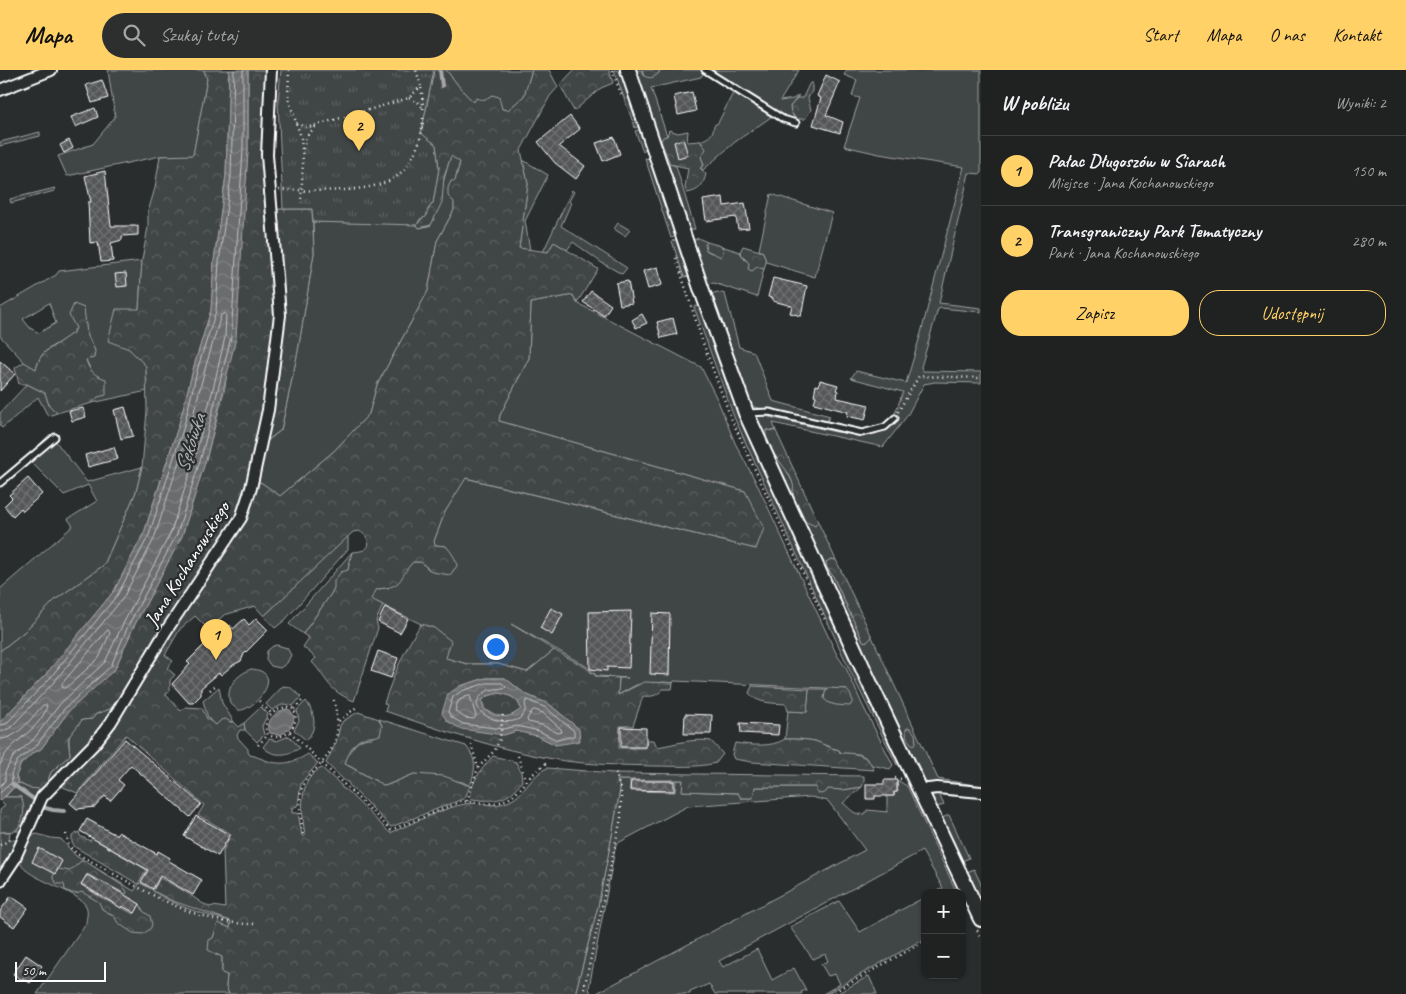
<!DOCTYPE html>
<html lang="pl">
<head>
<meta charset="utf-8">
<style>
  :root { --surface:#202222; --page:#2d2f2f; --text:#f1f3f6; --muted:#a2a4a5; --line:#3d3f40; --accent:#ffd166 }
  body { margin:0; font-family:Caveat,sans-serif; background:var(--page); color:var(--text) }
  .controls { position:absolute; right:15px; bottom:15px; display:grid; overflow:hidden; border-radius:10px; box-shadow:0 1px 4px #0004 }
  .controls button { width:45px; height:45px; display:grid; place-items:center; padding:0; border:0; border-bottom:1px solid var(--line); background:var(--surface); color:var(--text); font:25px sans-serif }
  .scale { position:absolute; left:15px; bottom:12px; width:91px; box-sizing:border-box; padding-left:5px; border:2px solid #fff; border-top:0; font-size:14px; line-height:18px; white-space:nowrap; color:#fff; -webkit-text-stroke:4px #2a2d2e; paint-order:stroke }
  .you { position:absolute; left:495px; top:576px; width:18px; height:18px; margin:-12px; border:4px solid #fff; border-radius:50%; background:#1a73e8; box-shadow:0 0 0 8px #1a73e833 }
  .badge { display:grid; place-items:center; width:32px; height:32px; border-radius:50%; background:var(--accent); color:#111; font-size:16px; font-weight:700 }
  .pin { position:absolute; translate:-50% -41px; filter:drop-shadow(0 1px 2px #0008) }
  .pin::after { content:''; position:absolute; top:26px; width:18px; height:15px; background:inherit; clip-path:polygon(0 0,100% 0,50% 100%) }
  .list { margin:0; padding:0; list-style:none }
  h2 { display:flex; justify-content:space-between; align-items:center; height:65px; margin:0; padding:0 20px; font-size:21px }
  h2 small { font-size:16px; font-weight:400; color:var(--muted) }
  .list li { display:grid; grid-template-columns:32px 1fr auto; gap:15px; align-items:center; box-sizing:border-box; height:70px; padding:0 20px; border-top:1px solid var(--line) }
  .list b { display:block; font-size:19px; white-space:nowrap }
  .list p { margin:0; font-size:16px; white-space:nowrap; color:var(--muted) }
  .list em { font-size:16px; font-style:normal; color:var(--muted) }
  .actions { display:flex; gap:10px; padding:15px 20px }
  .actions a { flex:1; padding:11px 0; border:1px solid var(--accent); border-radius:20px; text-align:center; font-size:18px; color:var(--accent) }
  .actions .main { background:var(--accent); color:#111 }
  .icon { flex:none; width:28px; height:28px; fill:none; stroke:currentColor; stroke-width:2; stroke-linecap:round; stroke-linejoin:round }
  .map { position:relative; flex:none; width:981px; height:924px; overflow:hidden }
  header { display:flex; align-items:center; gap:30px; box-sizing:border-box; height:70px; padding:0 25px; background:var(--accent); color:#111 }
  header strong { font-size:24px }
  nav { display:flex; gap:28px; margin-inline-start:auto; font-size:18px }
  .search { width:350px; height:45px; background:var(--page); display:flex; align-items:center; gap:12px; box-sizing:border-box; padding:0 18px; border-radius:28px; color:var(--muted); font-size:19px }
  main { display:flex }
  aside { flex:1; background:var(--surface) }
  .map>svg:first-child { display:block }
  .grass { fill:#414445; stroke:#a0a2a2; fill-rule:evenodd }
  .forest { fill:url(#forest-crowns); stroke:#a0a2a2; fill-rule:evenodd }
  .park { fill:url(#park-tufts); stroke:#a0a2a2 }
  .water { fill:url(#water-waves); stroke:#a6a7a7; fill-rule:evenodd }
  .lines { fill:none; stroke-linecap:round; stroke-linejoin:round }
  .shore { stroke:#c3c4c5; stroke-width:1 }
  .stream { stroke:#a6a7a7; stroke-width:4 }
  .building { fill:url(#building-cross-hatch); stroke:#fff }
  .service-casing { stroke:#fff; stroke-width:9 }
  .minor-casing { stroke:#fff; stroke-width:14 }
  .secondary-casing { stroke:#fff; stroke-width:18 }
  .path { stroke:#fff; stroke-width:2.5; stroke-dasharray:1 4; stroke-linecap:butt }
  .service { stroke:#2a2d2e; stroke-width:5 }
  .minor { stroke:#2a2d2e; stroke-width:10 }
  .secondary { stroke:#2a2d2e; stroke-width:14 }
  .labels { text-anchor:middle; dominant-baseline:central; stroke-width:4.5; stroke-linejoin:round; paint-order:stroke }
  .street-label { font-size:20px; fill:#fff; stroke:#2a2d2e }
  .water-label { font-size:21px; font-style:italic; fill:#b4b6b6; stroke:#2a2d2e }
</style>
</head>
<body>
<header>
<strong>Mapa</strong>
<div class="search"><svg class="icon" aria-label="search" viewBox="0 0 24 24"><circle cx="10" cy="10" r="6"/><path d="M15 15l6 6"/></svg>Szukaj tutaj</div>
<nav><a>Start</a><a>Mapa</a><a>O nas</a><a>Kontakt</a></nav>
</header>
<main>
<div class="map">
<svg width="981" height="924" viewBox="0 0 981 924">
  <defs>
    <pattern id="forest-crowns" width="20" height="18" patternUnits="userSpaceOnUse" patternTransform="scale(1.25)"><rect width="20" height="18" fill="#414445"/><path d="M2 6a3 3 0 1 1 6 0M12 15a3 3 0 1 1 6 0" fill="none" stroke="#5e6061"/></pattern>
    <pattern id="park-tufts" width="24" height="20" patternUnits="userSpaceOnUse" patternTransform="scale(1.25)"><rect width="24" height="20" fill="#414445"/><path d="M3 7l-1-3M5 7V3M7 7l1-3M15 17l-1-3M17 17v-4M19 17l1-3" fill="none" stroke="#5e6061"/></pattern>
    <pattern id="water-waves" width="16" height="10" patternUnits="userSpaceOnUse" patternTransform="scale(1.25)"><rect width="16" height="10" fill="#6a6c6d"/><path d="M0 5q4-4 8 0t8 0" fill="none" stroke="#808283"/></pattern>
    <pattern id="building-cross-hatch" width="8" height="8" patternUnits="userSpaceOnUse" patternTransform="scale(1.25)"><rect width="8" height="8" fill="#555758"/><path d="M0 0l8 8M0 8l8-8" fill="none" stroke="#6e7071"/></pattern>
  </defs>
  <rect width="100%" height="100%" fill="#2a2d2e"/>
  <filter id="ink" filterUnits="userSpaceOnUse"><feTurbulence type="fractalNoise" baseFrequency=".02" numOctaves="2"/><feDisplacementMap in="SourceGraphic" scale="10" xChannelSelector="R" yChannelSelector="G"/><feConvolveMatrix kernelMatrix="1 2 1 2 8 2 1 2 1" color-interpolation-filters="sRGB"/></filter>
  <g filter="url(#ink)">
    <g class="grass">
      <path d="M108,0H204L207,9L193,86H160L67,106L58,86L93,74L115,47Z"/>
      <path d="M446,0H532L524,26L508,40L502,39L492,25L487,29L474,33C462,22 456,12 446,0Z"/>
      <path d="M614,0H621L640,56L635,58Z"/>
      <path d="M635,0H642V3H659V0H700L704,2L701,7L651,18L667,66L670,94L676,96L695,159L691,160L687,157Z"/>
      <path d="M710,0H799L780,31L793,29L799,25L790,37L795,51L779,44Z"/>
      <path d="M847,0H981V104L969,103L939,233L981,238V242L941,238L938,239L921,297L923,301L981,302V313L935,312L924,314L907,346L883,377L773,353L776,361L766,360L768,373L773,379L774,385L783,394L794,415L793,422L804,450L815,455L818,452L836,490L831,489L827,498L833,506L861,567L867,572L872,567L938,709L981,716V719L927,714L799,445L755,348L760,345L836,362L864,365L875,364L888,358L896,351L894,346L903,322L851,308L856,301L906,313L921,263L964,97L879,84L844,76L860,28L852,26L857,10L844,5Z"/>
      <path d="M734,21L771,47L735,72L703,100L700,98L704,95L701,87L703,74L700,71C710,67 713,65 714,55L718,53Z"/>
      <path d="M642,59L647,77L643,81L635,61Z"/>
      <path d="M40,62V66L0,76V72Z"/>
      <path d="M451,85L460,92L455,111L454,140L437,171L428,221L377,315L369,344L334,381L280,426L262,413L258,412L265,373L281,360L298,281L314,183L313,152L411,154L417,155L420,158L431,155Z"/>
      <path d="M645,88L651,89L677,166L671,168Z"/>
      <path d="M523,90L548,105L525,151L530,180L519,178L528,114Z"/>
      <path d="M55,118L54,121L11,133L10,129Z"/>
      <path d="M572,120L574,122L569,131L571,133L561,156L627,198L622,204L602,193L573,172L567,180L554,172L548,182H543Z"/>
      <path d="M771,124L832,143L815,207L766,192L763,182L759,180Z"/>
      <path d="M618,153L630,160L625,166L614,159Z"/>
      <path d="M698,168L707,172L706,180L711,183L724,180L721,176L740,182L745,190L764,199L757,227L714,213L706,214L692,171Z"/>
      <path d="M678,169L689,206L684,207L672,171Z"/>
      <path d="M142,191L139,239L129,279L146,295L147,321L92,333L98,327V307L93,304L86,290L95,281L87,264L83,238L74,235V253L76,258C67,272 48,274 40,288C38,292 37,296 36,300L26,294L0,266V238L56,205L59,201ZM49,233L56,253L39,263L30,258L23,249Z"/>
      <path d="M717,222L725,224L739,277L754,282L773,331L830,346L826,352L754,337L749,333L709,225Z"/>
      <path d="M573,225L577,233L701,297L718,331L735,373L757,414L837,585L846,598L862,634L893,695L890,699L872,695L865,687L859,684L841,683L839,680C830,678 823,674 815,671C805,669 795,669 785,669L788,641L807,642L809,619H827L825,623L846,619L674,611L673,613L664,612L636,615L618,625L619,608H628L597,606L586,596L511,554L554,580L527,602L498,594H467L445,588L434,558L421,554L370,529L377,519L388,518L413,492H421L428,499L449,505L456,496V492L446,476L435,475L434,471L445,442L465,408L756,479L745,421L499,351L500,345L529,288L531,233Z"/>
      <path d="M696,236L701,238L719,292L739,344L897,688V695L851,603L734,347L694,237Z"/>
      <path d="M27,314L45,323L49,335L57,343L48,346L38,327L2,358L0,356V343Z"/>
      <path d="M50,364L87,412L142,397L136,422L104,495L55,530L24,562L0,581V519L73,456L68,449L97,431L88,415L64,425L30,391L42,382L37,377Z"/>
      <path d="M348,466V479L285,550L275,558L264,546Z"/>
      <path d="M352,482L348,500L334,518L331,524L303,564L289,554Z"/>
      <path d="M277,575L287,578L291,585L287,593L280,598L271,596L266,589L267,581L273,576Z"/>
      <path d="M251,599C289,602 252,643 238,640L230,633C225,617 237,605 251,599Z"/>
      <path d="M283,616L290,617L301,627L293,636L284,634L272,640L266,634Z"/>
      <path d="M219,617L222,633L234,652L221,650L216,655L208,648L203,631Z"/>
      <path d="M126,621L106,654L39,726L32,737L21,761H16C23,752 25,737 21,727H5L18,713L29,718L46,715L51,702L70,685C68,663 68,666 82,650L92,649L96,644L110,639Z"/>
      <path d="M306,631C315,643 318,659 306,670L294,660L299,651L297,640Z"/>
      <path d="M261,637L268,644L262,656L264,665L257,672L245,660L244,653Z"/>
      <path d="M379,649L466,676C478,691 475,700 470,716L463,712L414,704L385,716L344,693C351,680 355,668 372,668L382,656Z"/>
      <path d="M289,666L300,678C287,686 273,687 263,677L269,669L277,671Z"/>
      <path d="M617,710H630V721L675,722L676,710H683V721L738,723L741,728H753L754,717H816L842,720L862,717L843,733C851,739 854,746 865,744L867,740L887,742V726H894L895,722H898L897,710L907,716L957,823H932L943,818L922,781L719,891L723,897L757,879L772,910L794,898L806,920L801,922L802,924H715L709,914L690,922V924H595L865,780L828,731L811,727L688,736L616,774L589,918L591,924H575L598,836L611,771L620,719Z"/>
      <path d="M938,722L944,735L937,737L931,725Z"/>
      <path d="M949,745L969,788L962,791L942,748Z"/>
      <path d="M0,762H10L9,768L13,770H17V773L0,807Z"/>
      <path d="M37,764L51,768L61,769L76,786L134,821L140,813L153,820V821C175,836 205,845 231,851L230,858L218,854L213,868L215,885L222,886V902L227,905L226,917L229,924H37L86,854C86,848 89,842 86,836C78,821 26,808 21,794C18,786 27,773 31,766Z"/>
      <path d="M974,799L981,814V831L967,802Z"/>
      <path d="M925,827V868L826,924H823L840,914L835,904L828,906L821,894L828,891L825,884L813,889L790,857L839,831L860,862Z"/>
      <path d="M869,906L877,924H837L840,922Z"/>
    </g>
    <g class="forest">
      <path d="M204,0H229L226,105L214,191L211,240L194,296L179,354L144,463L114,521L46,604L0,652V581L24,562L55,530L104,495L136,422L142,397L147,341L146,296L129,279L108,271L116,239H139L142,190L148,157V142L155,118L160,86L193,85L207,9Z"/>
      <path d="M248,0H270L269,139H312L314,183L298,281L281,360L254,381L248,417L238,448L174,544L160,559L126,621L110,639L96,644L92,649L82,650L68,668L70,685L51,702L46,715L40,719L29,718L18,713L16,706L21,694L33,683L41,679L68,642L87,623L115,599L133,558L182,466L207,386L225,318L243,150L248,81Z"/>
      <path d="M434,0H446C456,12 463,23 474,32L476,28C483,31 486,29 492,25L499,27L502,39L508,40L524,26L532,0H549L558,17L550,26L521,80L528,114L519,178L548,182L554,172L598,199L577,233L573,225L531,233L529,288L500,345L499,351L745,421L764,458L756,479L466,408L445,442L434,471L435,475L446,476C451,482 456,488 457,496L450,505L432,502L421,492H413C397,509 405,517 377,519L371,529L383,535L376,551L378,558L354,631C327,620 329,611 312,592L316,588L303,577L309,568L303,564L331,524L334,518V511L341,502L348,500L352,482C356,482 361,481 364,480C374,475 366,464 359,461L353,462L264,546L255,536L224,545L212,556L209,553L205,556L195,546L180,559L165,585L173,591L167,598L175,605L170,610V620L166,625L181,641L185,637L202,638L207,649L216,655L221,650L226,649L230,652H234L239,657L244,653L245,660H240L237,665L238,668L248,679V682L250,685C256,686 259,688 265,690C281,696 294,693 308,684L318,693L301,713L298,734L297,736L292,738V743H298L302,766H305C302,744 297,708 322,698L341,715L342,718L346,720L390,763C412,754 442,738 465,734C480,731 494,739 510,731C525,724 531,705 547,698L614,703L864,706V711L862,717L842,720L828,719L826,722L821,724L816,722V717H755L753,728H741L738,723L682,721L683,710H617L620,719L611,771L598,836L575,924H229L226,917L227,905L222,903V887L208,880L209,870L213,868L218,853L230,858L231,851L173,831L153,821L160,808C173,815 187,822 199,831C202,834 206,834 209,837L213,836L225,838L223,781L231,764L198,745L204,735L126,665L77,723L59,715C131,618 210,523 258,412L262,413L280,426L334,381L369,344L377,315L428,221L437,171L454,140V132L448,126V118L451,111H455L460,92L451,86L444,106L442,132L431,155L419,158L417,155L433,133L434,127L439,98L436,75L421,64Z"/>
      <path d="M574,0H609L613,13L601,18L574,41L560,15Z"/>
      <path d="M642,0H659V3C654,8 650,9 644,6Z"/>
      <path d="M810,13H812V21L808,28L811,40L805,49H796L791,42L790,37L797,28H802C805,25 807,17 810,13Z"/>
      <path d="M669,60L678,63L688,61L687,72L700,71L706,79L701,87L704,95L700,98L706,104C703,116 699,121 687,123L685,118L688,98L670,94L661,71L663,67L667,66Z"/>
      <path d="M707,172L721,176L724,180L721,187L706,180L705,174Z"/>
      <path d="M743,176L763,182L766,192L764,199L757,197L752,201L748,199L749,193L743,187L740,182Z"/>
      <path d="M74,234L84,238L87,264L95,281L94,288L86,290C89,301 95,306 106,309V325L98,327L92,333L57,343L49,335L45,323L27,314H19L15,298L24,292L36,299L40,288L45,282L74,262L76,258L69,245Z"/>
      <path d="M766,360L776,361L818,452L815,456C812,454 807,453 805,451C801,446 793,428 793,422C793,418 794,418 793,414C788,395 764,381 766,360Z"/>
      <path d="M831,489L836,490L872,567L867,572L863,571L861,567L833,506L827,498L826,492Z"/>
      <path d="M421,554L434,558L451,571L446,588L467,594H498L527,602L554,580L585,597L597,607L619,608L618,625L644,612L673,613L672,619H663C657,626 652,627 643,626L633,656H620L619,678H646L647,670H654L657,677C676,674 692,668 711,671L723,684L716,693C696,698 675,696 655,696C621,695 586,695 553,689C496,679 440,660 385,641L387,635L384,633C393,606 405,578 421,554ZM486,608H505L525,624L549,634L579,659L556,675L538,666L516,661L504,665L460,616Z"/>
      <path d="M752,616L809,619L807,642L788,641L786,634C774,633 757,634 749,623Z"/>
      <path d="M828,618L846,619L850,624L853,631L850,636L836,635L829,633L824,629L825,623Z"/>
      <path d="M499,623C510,625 518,628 521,639C507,651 499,647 484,639L482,631L487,626Z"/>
      <path d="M358,642L379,649L382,656L380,665C372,668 370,666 364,668C353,671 348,684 345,694L385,716L414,704L444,706L470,716L465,728L391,757L350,716L348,712L345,711L326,693L336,673L340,656L343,651Z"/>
      <path d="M909,657L915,664L916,673L914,675C907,671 906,667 906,659Z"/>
      <path d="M785,669C795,669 805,669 815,671C823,674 830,678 839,680L840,683C855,683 868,684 874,700L752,692L734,689L732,684L735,673C750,675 771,678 785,669Z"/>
      <path d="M493,686L516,692L521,702L522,711C509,731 495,732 472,729C467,716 484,696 493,686Z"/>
      <path d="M5,727H21C26,739 24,750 16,761L0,762V740L5,736L0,731L1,728Z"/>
      <path d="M79,762L80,766L90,771L92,768L147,800L138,814L75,777L72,773V766Z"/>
      <path d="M81,791H85L123,816L127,822L126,824L87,804L81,815L102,828L134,844L140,834L143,841L150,846L152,855L150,859L143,864L133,863L118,853L114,846L102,839L99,832L82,822C75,825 72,823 65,820L64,814H57L53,809V806L59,799L70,801Z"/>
    </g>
    <path class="park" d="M281,0H434L421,63L436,75L439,98L433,133L428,139L426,147L420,149L417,155L313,152L312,139H283L278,32Z"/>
    <g class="water">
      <path d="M229,0H248V81L236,268L207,386L182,466L133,558L115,599L68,642L41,679L33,683L21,694L16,706L18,713L0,731V652L46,604L114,521L144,463L179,354L194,296L211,240L214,191L226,105Z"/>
      <path d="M486,608H505L525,624L549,634L579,659L580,671L556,675L538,666L516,661L504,665L461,659L447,651L442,643L448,624L460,616ZM499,623C510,625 518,628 521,639C507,651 499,647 484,639L482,631L487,626Z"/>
      <path d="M286,639L290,640L294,646C294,655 288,661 280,665L270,663C265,651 275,642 286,639Z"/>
    </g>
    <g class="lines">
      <g class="shore">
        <path d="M108,560L110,563L99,588L66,618H63L62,614Z"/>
        <path d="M487,613H502L506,617L504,619C497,618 487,619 482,625C458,646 532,669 525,632L528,630L546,638L574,661V666L557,670L539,661L517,656L503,659L463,654L451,647L448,642L453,627L462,621Z"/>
        <path d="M470,626L476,646L474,649L465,648L455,641L458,631L465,627Z"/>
        <path d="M535,640L543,643L561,659L562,662L558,663L542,655L528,652L527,649L532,641Z"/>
        <path d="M0,655L6,654L50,608L118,524L149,465L184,356L198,297L216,241L219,192L231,106L234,0"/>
        <path d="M0,662L10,658L54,612L123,528L154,469L190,357L205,299L221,245L225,243L226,245L225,267L214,315L196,383L171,462L123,554L105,592L60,634L33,670L13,687L5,702V711L0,716"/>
        <path d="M0,669C18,669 32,647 43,635H47C43,655 21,666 8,681C4,685 2,690 0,695"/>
        <path d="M0,723L12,712L11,704L17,691L37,675L64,639L111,596L128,556L177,464L202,384L231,267L243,80V0"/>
      </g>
      <g class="stream">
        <path d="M440,0L442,16"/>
        <path d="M12,714L35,730"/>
        <path d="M42,737L53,740L64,741"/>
      </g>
    </g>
    <g class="building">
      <path d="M826,5L840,12L826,45L843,52L840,63L813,55L821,28L817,26Z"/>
      <path d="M102,10L108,28L92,33L86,15Z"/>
      <path d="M692,22L696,41L678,45L674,26Z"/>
      <path d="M95,38L98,47L75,57L71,47Z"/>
      <path d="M570,46L580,59L559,76L585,96L576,109L555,93L538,72Z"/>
      <path d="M614,67L620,84L603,91L596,73Z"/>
      <path d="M683,69L688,85L678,88L674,72Z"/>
      <path d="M69,70L73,78L64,83L60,75Z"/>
      <path d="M105,101L111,156H138V165L122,166V170L111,173L113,191L101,192L98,172L90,173L88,132H91L85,106Z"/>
      <path d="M723,127L724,136L745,133L749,158L738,159L736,147L706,151L703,130Z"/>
      <path d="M658,197L662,215L648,219L643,201Z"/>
      <path d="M126,203L127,216L117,217L115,204Z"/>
      <path d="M773,208L807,216L801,246L790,243L792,236L773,231V228L768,227Z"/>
      <path d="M628,211L632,233L620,235L616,213Z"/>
      <path d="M591,221L611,235L604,246L583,232Z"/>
      <path d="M642,244L647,253L636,258L632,250Z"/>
      <path d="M673,248L677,264L661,268L657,252Z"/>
      <path d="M0,291L15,304L0,321Z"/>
      <path d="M820,310L838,315L836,320L838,321L837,328L869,335L865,350L847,346L848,342L814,333L816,326L814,325L816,315L819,316Z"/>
      <path d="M125,337L133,366L121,369L114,340Z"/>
      <path d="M83,338L86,347L72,351L69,341Z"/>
      <path d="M114,377L118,389L88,397L85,385Z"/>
      <path d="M28,408L42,424L23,441L21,438L13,446L4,436L12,428L9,425Z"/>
      <path d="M385,537L408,549L400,563L378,552Z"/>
      <path d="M551,538L563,544L552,565L540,558Z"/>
      <path d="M631,541L629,598L607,597V601L590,599L589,542Z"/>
      <path d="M652,543L670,544L669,605L650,604Z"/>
      <path d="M256,548L268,560L244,584L241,591L233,595L221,605L219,603L201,618V625L193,633H189L172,614L190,594L187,592L214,565L217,568L230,555L233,559L244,549L249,555Z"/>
      <path d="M378,581L398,588L391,608L371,601Z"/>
      <path d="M685,644L712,645L711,664H684Z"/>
      <path d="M740,653L779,655L778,665L741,663Z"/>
      <path d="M621,657L646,658V677H621Z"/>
      <path d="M125,669L201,734L190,747L131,695L118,710L124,715L110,731L105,726L95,737L77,739L70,733Z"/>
      <path d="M884,710H897V722H894V726H875V729H866V714H884Z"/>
      <path d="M631,711H674V721L630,720Z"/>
      <path d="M196,746L230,765L218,786L184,766Z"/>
      <path d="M87,749L116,765L118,762L157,784L158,781L170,788L169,791L202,810L193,825L160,806L153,819L141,812L148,800L80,761Z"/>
      <path d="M39,778L62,791L55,804L32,792Z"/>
      <path d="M87,805L100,812L101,811L140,834L135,843L122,836L121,838L81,814Z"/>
      <path d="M11,826L28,838L14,857L0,847V841Z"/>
      <path d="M26,885L42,896L30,913L23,908L22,910L13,904Z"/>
    </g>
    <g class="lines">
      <g class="service-casing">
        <g id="service">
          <path d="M705,0L783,49L796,53"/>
          <path d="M747,343L769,342L862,363L885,357L895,348"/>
          <path d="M0,413L55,367"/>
        </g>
      </g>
      <g class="minor-casing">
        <g id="minor">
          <path d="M0,20L51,0"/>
          <path d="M920,720L937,718L981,722"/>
          <path d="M0,811L14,790L42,727L95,673L111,652L166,561L241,448L251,418L268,340L280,245L267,85L271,0"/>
        </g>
      </g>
      <g class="secondary-casing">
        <path id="secondary" d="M628,0L701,218L746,343L871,616L981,849"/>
      </g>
      <g class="path">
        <path d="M289,0L288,28L301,67L303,91L301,133"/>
        <path d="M612,0L621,24"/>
        <path d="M409,28L418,32L423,38"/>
        <path d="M296,53L305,57H310L409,28L421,16L416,0"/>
        <path d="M303,79L306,67L316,56"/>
        <path d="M279,120C310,120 370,125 396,107C405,100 411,90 416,80C425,60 424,37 421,16"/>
        <path d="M676,188L703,273L731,348L825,550"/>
        <path d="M898,342L919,306L981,308"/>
        <path d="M210,620L216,615"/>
        <path d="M259,631L271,643"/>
        <path d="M287,637L294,639C301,656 284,672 268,665C261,650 273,639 287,637Z"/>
        <path d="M294,639L304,629"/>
        <path d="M339,651L358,636"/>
        <path d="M290,662L391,760L460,732C471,730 483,734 495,733C510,731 517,723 526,712C531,705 539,699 546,693"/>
        <path d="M471,674L478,698"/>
        <path d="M258,675L268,665"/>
        <path d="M518,686L526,711"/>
        <path d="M895,708L901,709"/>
        <path d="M467,731L478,698L495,680L500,669L503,643"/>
        <path d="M66,764L69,776L77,784C133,812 190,855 255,854"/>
        <path d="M303,764C301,749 298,733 302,718C305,709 312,703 318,697C341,672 340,657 333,626"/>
        <path d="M0,775L10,770"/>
        <path d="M977,860L981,868"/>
        <path d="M583,924L621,748V723L615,699"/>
        <path d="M830,924L925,871"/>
      </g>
      <use href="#service" class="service"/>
      <use href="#minor" class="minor"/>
      <use href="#secondary" class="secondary"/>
    </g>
  </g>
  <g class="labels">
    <g class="street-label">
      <text transform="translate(187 494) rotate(-58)">Jana Kochanowskiego</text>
    </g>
    <g class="water-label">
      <text transform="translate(190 373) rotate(-72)">Sękówka</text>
    </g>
  </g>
</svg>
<div class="controls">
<button>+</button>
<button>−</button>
</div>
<div class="scale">50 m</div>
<div class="you"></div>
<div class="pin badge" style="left:216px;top:590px">1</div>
<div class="pin badge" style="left:359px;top:81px">2</div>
</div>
<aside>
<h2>W pobliżu<small>Wyniki: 2</small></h2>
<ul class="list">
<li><span class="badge">1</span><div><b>Pałac Długoszów w Siarach</b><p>Miejsce · Jana Kochanowskiego</p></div><em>150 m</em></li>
<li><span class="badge">2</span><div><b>Transgraniczny Park Tematyczny</b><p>Park · Jana Kochanowskiego</p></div><em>280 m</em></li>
</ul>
<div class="actions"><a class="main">Zapisz</a><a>Udostępnij</a></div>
</aside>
</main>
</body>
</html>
